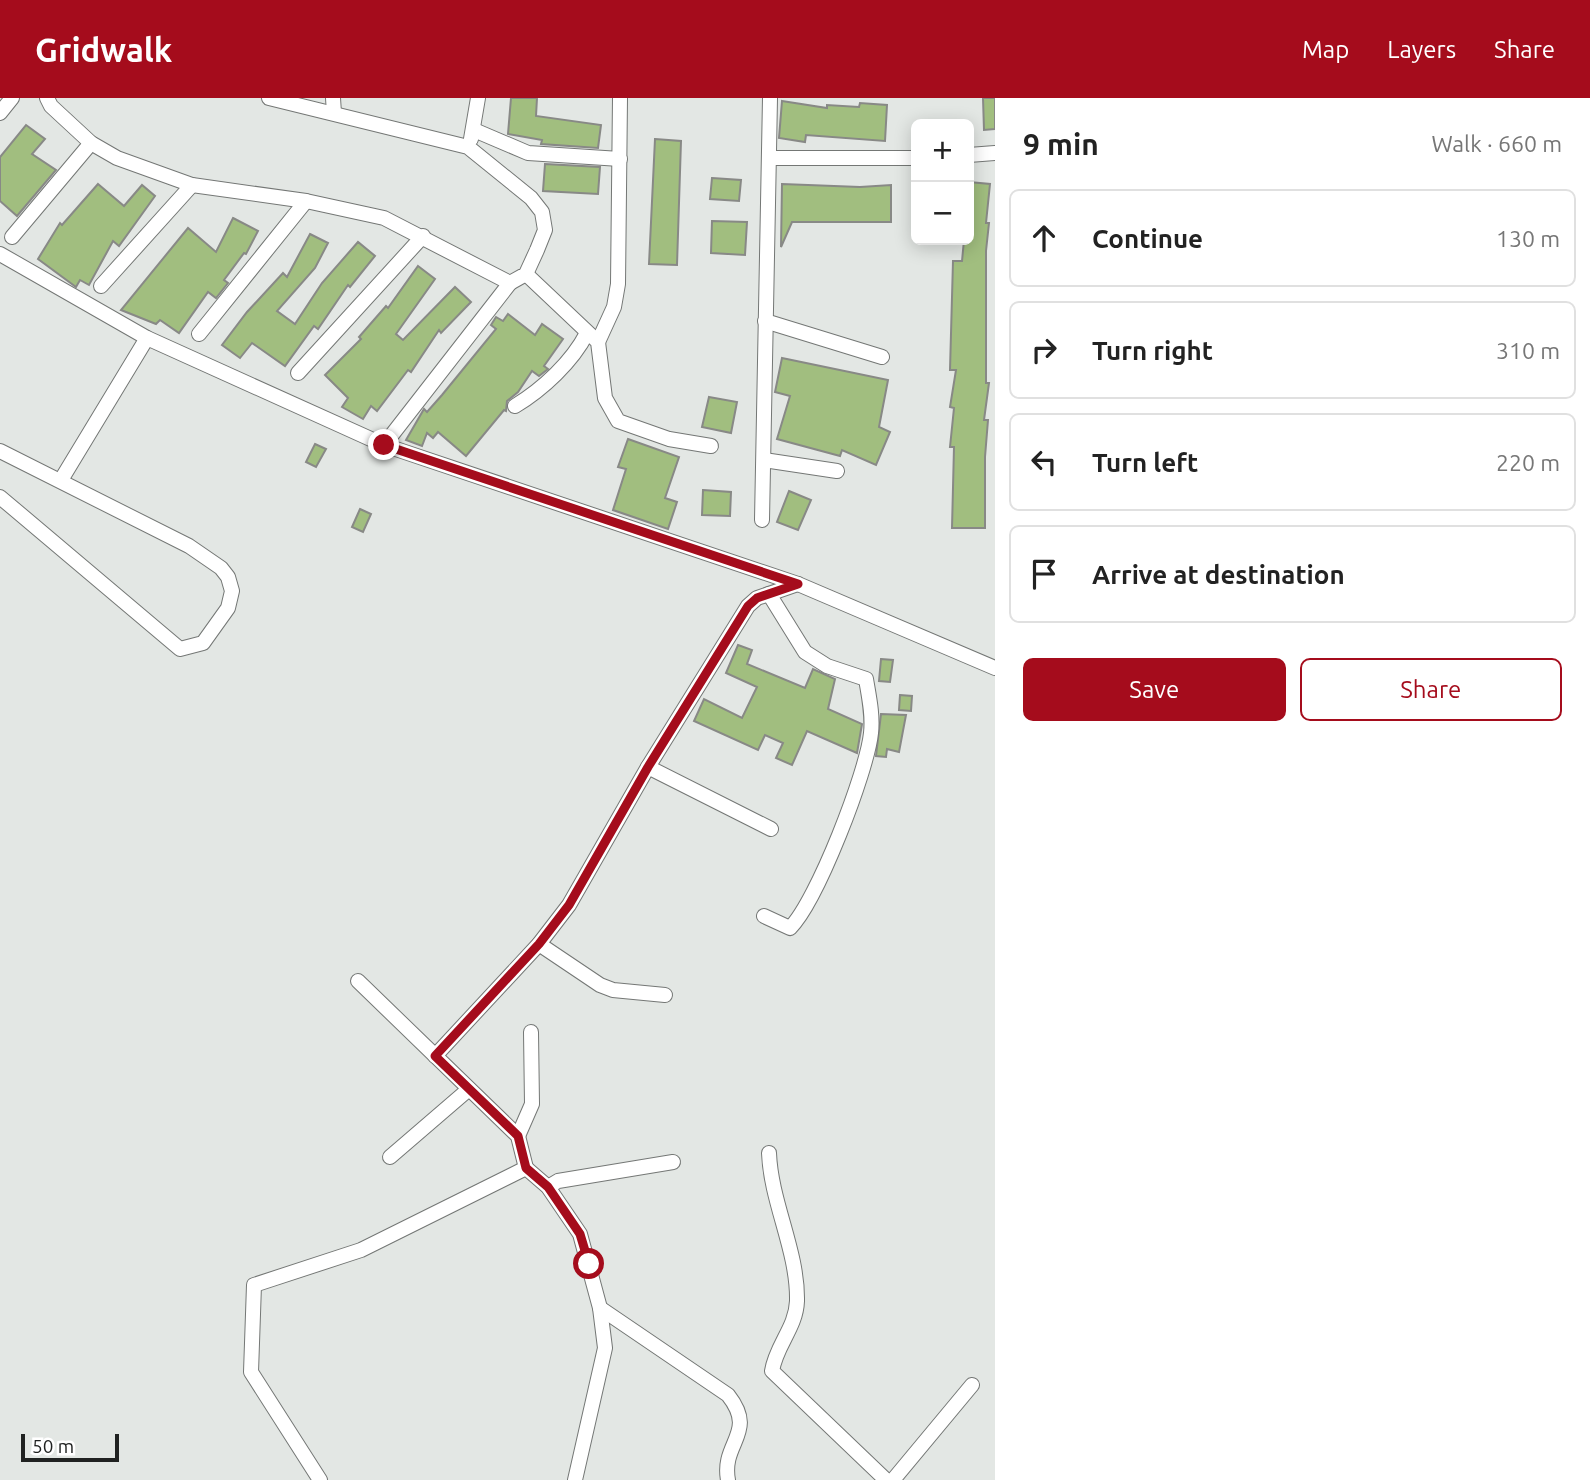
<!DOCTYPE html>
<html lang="en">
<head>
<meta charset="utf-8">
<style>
  :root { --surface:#fff; --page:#f2f2f2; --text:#222; --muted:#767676; --line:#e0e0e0; --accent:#a50c1c }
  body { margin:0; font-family:Ubuntu,sans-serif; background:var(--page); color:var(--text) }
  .controls { position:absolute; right:21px; top:21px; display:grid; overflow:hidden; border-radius:10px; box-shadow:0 4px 18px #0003 }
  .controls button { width:63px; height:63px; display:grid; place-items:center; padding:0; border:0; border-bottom:2px solid var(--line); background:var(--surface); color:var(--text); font:35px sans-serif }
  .scale { position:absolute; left:21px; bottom:18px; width:98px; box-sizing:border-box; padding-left:7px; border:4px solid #202221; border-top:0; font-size:19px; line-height:24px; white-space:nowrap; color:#202221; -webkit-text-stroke:5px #fff; paint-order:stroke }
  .stop { position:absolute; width:21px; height:21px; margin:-16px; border:5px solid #a50c1c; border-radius:50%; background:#fff }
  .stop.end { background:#a50c1c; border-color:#fff; box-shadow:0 2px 7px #0008 }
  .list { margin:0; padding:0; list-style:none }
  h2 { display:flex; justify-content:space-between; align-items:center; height:91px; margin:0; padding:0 28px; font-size:30px }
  h2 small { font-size:23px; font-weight:400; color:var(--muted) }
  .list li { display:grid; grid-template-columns:46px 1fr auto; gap:21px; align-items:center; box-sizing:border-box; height:98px; margin:0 14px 14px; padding:0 14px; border:2px solid var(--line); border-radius:10px }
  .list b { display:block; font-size:26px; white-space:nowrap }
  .list em { font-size:23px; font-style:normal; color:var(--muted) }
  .actions { display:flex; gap:14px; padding:21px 28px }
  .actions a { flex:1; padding:16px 0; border:2px solid var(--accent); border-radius:10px; text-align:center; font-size:24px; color:var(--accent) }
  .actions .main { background:var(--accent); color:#fff }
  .icon { flex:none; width:38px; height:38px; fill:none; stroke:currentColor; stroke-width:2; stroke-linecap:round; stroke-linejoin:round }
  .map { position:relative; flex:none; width:995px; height:1382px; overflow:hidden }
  header { display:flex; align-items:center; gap:42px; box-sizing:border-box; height:98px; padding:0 35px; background:var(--accent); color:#fff }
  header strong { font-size:33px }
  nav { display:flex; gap:38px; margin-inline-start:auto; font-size:24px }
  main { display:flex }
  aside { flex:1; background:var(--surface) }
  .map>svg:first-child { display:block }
  .building { fill:#a1be7f; stroke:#888986; stroke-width:2 }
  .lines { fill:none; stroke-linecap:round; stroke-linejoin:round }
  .street-casing { stroke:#747775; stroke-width:16 }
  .street { stroke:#fff; stroke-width:14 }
  .route { stroke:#a50c1c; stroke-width:9 }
</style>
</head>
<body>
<header>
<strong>Gridwalk</strong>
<nav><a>Map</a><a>Layers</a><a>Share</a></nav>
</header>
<main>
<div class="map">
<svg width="995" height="1382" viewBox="0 0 995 1382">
  <rect width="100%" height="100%" fill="#e3e7e4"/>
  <g class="building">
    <path d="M511,0H537L536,18L601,27L598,50L541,46L542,42L508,36Z"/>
    <path d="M983,0H995V31L984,32Z"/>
    <path d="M782,3L827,10V7L859,9L860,5L887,7L885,43L806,37L805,44L779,40Z"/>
    <path d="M26,27L45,41L32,56L56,72L17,118L0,103V59Z"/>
    <path d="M655,41L681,43L677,167L649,166Z"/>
    <path d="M545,66L600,69L598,96L543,93Z"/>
    <path d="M712,80L741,82L739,103L710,101Z"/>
    <path d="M969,84L990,86L986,125H989L986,153V285H989L984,322H988L985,359V430H952L954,349H950L954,310L950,309L956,272H950L953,163H962L964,142H969Z"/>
    <path d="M98,86L124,108L142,87L155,98L119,148L113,143L89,187L80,182L76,189L38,161L60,125L62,127Z"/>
    <path d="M782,86L860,89L891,87V124H792L781,149Z"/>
    <path d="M233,120L258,133L246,156L244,155L224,182L228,185L216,200L208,194L179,235L160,222L156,226L121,212L188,130L216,154Z"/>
    <path d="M712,123L747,124L745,157L711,155Z"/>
    <path d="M310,136L328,145L315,170L277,213L295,226L322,185L358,144L375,158L350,189L348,187L318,231L314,228L285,268L252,245L240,260L222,247L247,214L283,175L287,179Z"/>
    <path d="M418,168L435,181L396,236L403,242L455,189L471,204L441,235L439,232L411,274L408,272L377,313L371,308L363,321L342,309L348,300L325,277L361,241L359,239L386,208L388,210Z"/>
    <path d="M508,216L535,237L542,226L563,241L544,268L548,271L539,278L532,273L518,294L507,303L506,313L504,312L466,358L438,334L433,340L427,335L422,348L406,342L424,311L427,314L442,297L496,231L491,227L496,219L503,223Z"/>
    <path d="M782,260L888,282L879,329L890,334L876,367L842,352L840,358L777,341L790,298L775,294Z"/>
    <path d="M709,299L737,304L731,335L702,329Z"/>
    <path d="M628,341L679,359L665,400L677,404L668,431L613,412L626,371L618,369Z"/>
    <path d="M315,346L326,351L316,369L306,364Z"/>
    <path d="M703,392L731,394L730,418L702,417Z"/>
    <path d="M789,393L811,402L798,432L777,424Z"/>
    <path d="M360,411L371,416L363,434L352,429Z"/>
    <path d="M738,547L752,552L747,566L805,590L813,571L835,581L828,611L862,626L857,655L807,633L792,667L776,660L783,645L765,637L758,652L694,623L704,601L742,620L757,589L726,575Z"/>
    <path d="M881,561L893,562L890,584L879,583Z"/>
    <path d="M900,597L912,598L911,613L899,612Z"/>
    <path d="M881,616L906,617L899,654L887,651L886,659L876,658Z"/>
  </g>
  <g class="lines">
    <g class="street-casing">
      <g id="street">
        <path d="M47,0L51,8L91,45L117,60L192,87L306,103L384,120L510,185L526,176L537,152L545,132L542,114L531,100L468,49L269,0"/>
        <path d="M333,0L334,15"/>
        <path d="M0,15L12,0"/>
        <path d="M474,32L528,55L620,61"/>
        <path d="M471,41L478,0"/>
        <path d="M969,57L995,55"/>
        <path d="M770,60H916"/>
        <path d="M12,139L91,45"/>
        <path d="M0,156L147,240L384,347L798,486L995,570"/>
        <path d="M526,176L598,244L605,300L618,323L669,341L711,348"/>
        <path d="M101,188L192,87"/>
        <path d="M765,223L882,259"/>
        <path d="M199,236L306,103"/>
        <path d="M598,244L614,209L618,186L620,0"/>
        <path d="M298,275L423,138"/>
        <path d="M515,308C543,291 572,264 587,235"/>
        <path d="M384,347L510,185"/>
        <path d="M0,353L189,448L221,470L228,479L232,493L228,510L203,545L180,551L0,399"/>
        <path d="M764,362L837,373"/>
        <path d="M61,382L147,240"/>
        <path d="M762,422L770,0"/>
        <path d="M648,669L771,731"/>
        <path d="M764,818L790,830C817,803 867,674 871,635C873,617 869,599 866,581L827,568L805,554L769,496"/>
        <path d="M539,846L600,887L613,892L665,897"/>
        <path d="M358,883L518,1038L526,1070"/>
        <path d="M435,958L539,846L569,807L648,669L748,508L757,500L798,486"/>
        <path d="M518,1038L532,1006L531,934"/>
        <path d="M769,1055C771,1105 798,1153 797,1203C796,1230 776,1247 772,1273L886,1382"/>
        <path d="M390,1059L469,991"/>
        <path d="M548,1089L558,1083L673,1064"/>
        <path d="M600,1210L728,1297C758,1335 721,1344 728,1382"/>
        <path d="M320,1382L251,1274L254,1187L361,1152L526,1070L548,1089L580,1136L600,1210L605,1250L575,1382"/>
        <path d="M893,1382L972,1287"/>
      </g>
    </g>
    <use href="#street" class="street"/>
  </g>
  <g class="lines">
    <path class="route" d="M384,347L798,486L757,500L748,508L648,669L569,807L539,846L435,958L518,1038L526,1070L548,1089L580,1136L589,1166"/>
  </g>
</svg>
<div class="controls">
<button>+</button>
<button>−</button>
</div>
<div class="scale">50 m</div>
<div class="stop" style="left:589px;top:1166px"></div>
<div class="stop end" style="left:384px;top:347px"></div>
</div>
<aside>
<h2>9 min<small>Walk · 660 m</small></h2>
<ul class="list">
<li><svg class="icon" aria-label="ahead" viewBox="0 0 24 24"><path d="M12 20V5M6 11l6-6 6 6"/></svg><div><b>Continue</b></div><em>130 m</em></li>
<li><svg class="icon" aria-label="right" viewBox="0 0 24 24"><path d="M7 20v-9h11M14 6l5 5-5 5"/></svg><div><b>Turn right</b></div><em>310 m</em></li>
<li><svg class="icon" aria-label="left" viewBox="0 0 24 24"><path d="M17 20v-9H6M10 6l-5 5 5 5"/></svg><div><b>Turn left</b></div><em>220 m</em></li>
<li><svg class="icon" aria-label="arrive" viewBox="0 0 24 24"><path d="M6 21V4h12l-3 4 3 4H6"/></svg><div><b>Arrive at destination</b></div></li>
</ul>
<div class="actions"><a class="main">Save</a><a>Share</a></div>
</aside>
</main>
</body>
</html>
